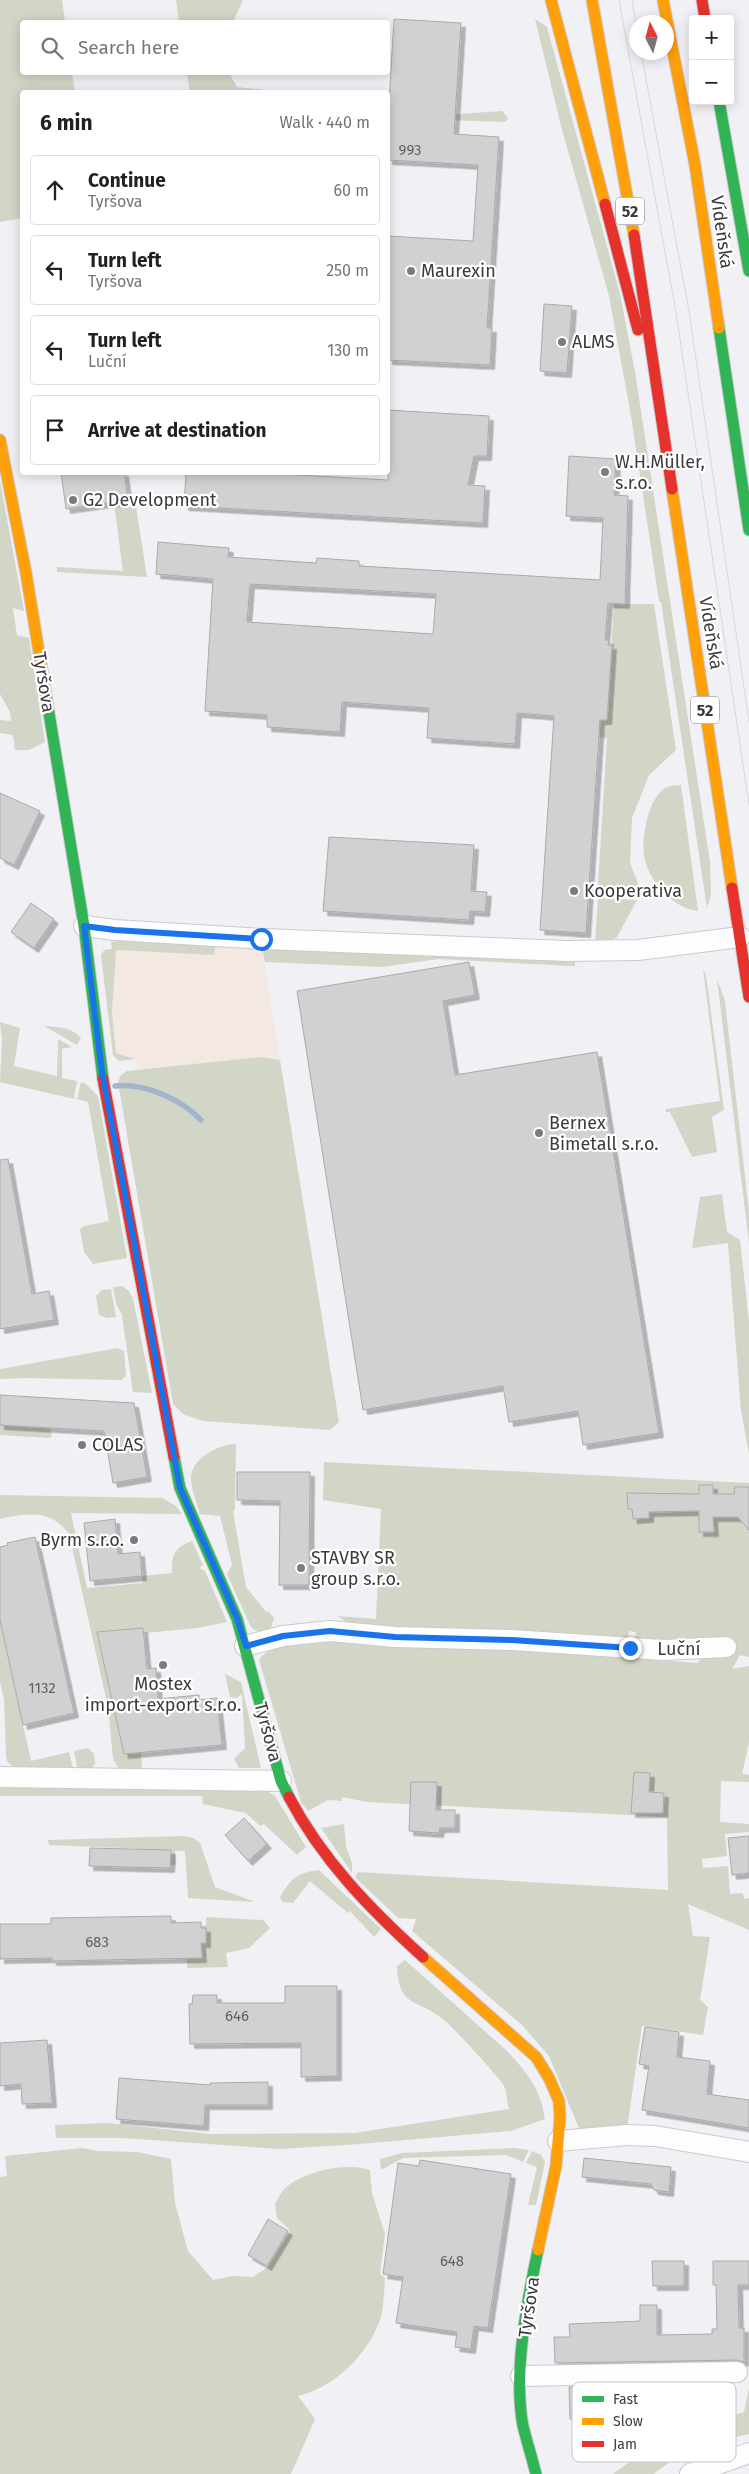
<!DOCTYPE html>
<html lang="en">
<head>
<meta charset="utf-8">
<style>
  :root { --surface:#fff; --page:#f6f6f6; --text:#202124; --muted:#757577; --line:#e0e0e0 }
  body { margin:0; font-family:"Fira Sans",sans-serif; background:var(--page); color:var(--text) }
  .controls { position:absolute; right:15px; top:15px; display:grid; overflow:hidden; border-radius:5px; box-shadow:0 2px 12px #0003 }
  .controls button { width:45px; height:45px; display:grid; place-items:center; padding:0; border:0; border-bottom:1px solid var(--line); background:var(--surface); color:var(--text); font:25px sans-serif }
  .compass { position:absolute; left:629px; top:15px; width:45px; height:45px; border-radius:50%; background:var(--surface); box-shadow:0 2px 12px #0003; rotate:354deg }
  .stop { position:absolute; width:15px; height:15px; margin:-11px; border:4px solid #1a73e8; border-radius:50%; background:#fff }
  .stop.end { background:#1a73e8; border-color:#fff; box-shadow:0 1px 5px #0008 }
  .list { margin:0; padding:0; list-style:none }
  h2 { display:flex; justify-content:space-between; align-items:center; height:65px; margin:0; padding:0 20px; font-size:21px }
  h2 small { font-size:16px; font-weight:400; color:var(--muted) }
  .list li { display:grid; grid-template-columns:32px 1fr auto; gap:15px; align-items:center; box-sizing:border-box; height:70px; margin:0 10px 10px; padding:0 10px; border:1px solid var(--line); border-radius:5px }
  .list b { display:block; font-size:19px; white-space:nowrap }
  .list p { margin:0; font-size:16px; white-space:nowrap; color:var(--muted) }
  .list em { font-size:16px; font-style:normal; color:var(--muted) }
  .icon { flex:none; width:28px; height:28px; fill:none; stroke:currentColor; stroke-width:2; stroke-linecap:round; stroke-linejoin:round }
  .map { position:relative; flex:none; width:749px; height:2474px; overflow:hidden }
  .search { position:absolute; background:var(--surface); box-shadow:0 2px 12px #0003; left:20px; top:20px; width:370px; height:55px; display:flex; align-items:center; gap:12px; box-sizing:border-box; padding:0 18px; border-radius:5px; color:var(--muted); font-size:19px }
  .panel { position:absolute; background:var(--surface); box-shadow:0 2px 12px #0003; left:20px; top:90px; width:370px; height:385px; border-radius:5px }
  .map>svg:first-child { display:block }
  .commercial { fill:#f3e8e2 }
  .green { fill:#d1d6c7 }
  .lines { fill:none; stroke-linecap:round; stroke-linejoin:round }
  .stream { stroke:#a3b4ce; stroke-width:5.5 }
  .building { fill:#d2d1d1; stroke:#abaaaa; fill-rule:evenodd; filter:url(#shadow) }
  .street-casing { stroke:#cacace; stroke-width:22 }
  .fast-casing { stroke:#cacace; stroke-width:13 }
  .slow-casing { stroke:#cacace; stroke-width:13 }
  .jam-casing { stroke:#cacace; stroke-width:13 }
  .street { stroke:#fdfdfe; stroke-width:20 }
  .fast { stroke:#30b455; stroke-width:11 }
  .slow { stroke:#ff9f0a; stroke-width:11 }
  .jam { stroke:#e5322d; stroke-width:11 }
  .tram { stroke:#d8d8da; stroke-width:1 }
  .route { stroke:#1a73e8; stroke-width:6 }
  .poi-dot { fill:#7b7a7e; stroke:#fff; stroke-width:2 }
  .labels { text-anchor:middle; dominant-baseline:central; stroke-width:4.5; stroke-linejoin:round; paint-order:stroke }
  .number-label { font-size:15px; fill:#616063 }
  .shield { fill:#fff; stroke:#767578; stroke-width:1 }
  .shield-label { font-size:16px; font-weight:bold; fill:#3b3a3e }
  .street-label { font-size:18px; fill:#3b3a3e; stroke:#fff }
  .poi-label { font-size:18px; fill:#3b3a3e; stroke:#fff; text-anchor:start }
  .key { fill:#fff; stroke:#c4c4c5; stroke-width:1 }
  .key-label { font-size:14px; fill:#3b3a3e }
</style>
</head>
<body>
<div class="map">
<svg width="749" height="2474" viewBox="0 0 749 2474">
  <defs>
    <filter id="shadow"><feDropShadow dx="4.5" dy="4.5" stdDeviation="0" flood-color="#0004"/></filter>
  </defs>
  <rect width="100%" height="100%" fill="#f1f0f5"/>
  <path class="commercial" d="M216,945L262,947L280,1060L261,1057L137,1070L135,1059L116,1053L112,1012L115,950L214,955Z"/>
  <g class="green">
    <path d="M0,0H62L65,22H22V72L72,73L75,92H22V218L0,222Z"/>
    <path d="M176,0H243L233,22H179Z"/>
    <path d="M535,19L547,27L620,294L635,372L710,862L711,895L707,908L661,602L659,601L631,416L609,296L561,126Z"/>
    <path d="M187,73H229L237,87L283,92H190Z"/>
    <path d="M388,110L458,114L502,111L508,118L505,122L388,118Z"/>
    <path d="M0,481L24,611L13,608L17,635L29,638L45,742L29,750H15L13,735L0,733V720L11,721L10,712L0,694Z"/>
    <path d="M135,500L147,577L57,572V567L123,571L114,503Z"/>
    <path d="M614,604H654L676,750L649,775L632,818L630,863L641,891L604,889L598,885L607,738L581,736L582,718L607,720Z"/>
    <path d="M681,785L698,911C673,908 651,883 645,860C640,841 648,798 665,788C670,785 676,786 681,785Z"/>
    <path d="M598,898L637,900L617,937L612,940L595,944Z"/>
    <path d="M137,938L469,958L575,957V966L590,967L439,959L382,967L265,962L262,947L216,945L214,955L116,950L112,1012L116,1053L135,1059L119,1061L113,1055L101,955L104,950L112,949L111,942Z"/>
    <path d="M703,969L706,975L724,1110L712,1117L717,1152L692,1157L670,1112H666V1109L720,1101Z"/>
    <path d="M717,979L725,1001L749,1212V1243Z"/>
    <path d="M0,1022L20,1028L14,1066L57,1076L58,1039L72,1047L62,1049V1078L77,1081L74,1099L0,1082L2,1040Z"/>
    <path d="M44,1026C58,1027 72,1027 81,1038L77,1045Z"/>
    <path d="M261,1057L280,1060L339,1422L330,1430L203,1421L183,1414L173,1404L118,1082L121,1075L127,1071Z"/>
    <path d="M81,1082L86,1084L98,1096L127,1258L93,1264L84,1252L80,1229L84,1226L109,1221L88,1102L77,1099Z"/>
    <path d="M722,1194L727,1232L740,1240L749,1322V1454L741,1411L728,1243L692,1248L700,1197Z"/>
    <path d="M122,1286L129,1291L133,1299L152,1393L133,1392L122,1315L116,1304L113,1287Z"/>
    <path d="M111,1289L116,1317L107,1318L99,1315L96,1296L102,1290Z"/>
    <path d="M118,1348L124,1351L126,1375L122,1380L25,1378L0,1379V1369Z"/>
    <path d="M0,1425L50,1428L52,1436L50,1438L0,1435Z"/>
    <path d="M236,1444L235,1510L233,1511L246,1587L266,1612L268,1611L274,1618L270,1631H256L251,1627L227,1574L232,1565L220,1516L200,1514C197,1503 190,1487 191,1476C194,1456 219,1445 236,1444Z"/>
    <path d="M324,1462L749,1483V1657L740,1655L732,1669L749,1666V1742L742,1774L749,1775V1782L721,1781L720,1822L749,1824V1832L725,1834L727,1856L702,1859L703,1868L728,1866L730,1894L743,1893L744,1899L749,1898V1930L688,1904L693,1936L710,1937L700,2000L708,2007L703,2035L642,2026L627,2129L583,2131L578,2126L549,2056L522,2025L412,1931L416,1919L398,1918L355,1877L358,1872L668,1890L667,1817L367,1802L342,1797V1801L328,1800L308,1811L301,1802L259,1660C270,1643 299,1643 318,1640L659,1654V1660L698,1663L703,1654L635,1643L636,1632L629,1631L627,1643L439,1634L348,1623L337,1616L376,1619L381,1509L323,1500Z"/>
    <path d="M0,1495L162,1498L176,1506L182,1514L71,1513L87,1588L143,1583L142,1576L172,1573C171,1555 175,1547 192,1541L203,1565L199,1568L205,1571L227,1622L198,1628L144,1633L143,1628L97,1632L124,1753L141,1752L142,1770L120,1771L113,1759L108,1707L69,1534C51,1509 27,1513 0,1519Z"/>
    <path d="M0,1620L31,1761L69,1752L74,1772L17,1770L7,1761L6,1754L4,1699L0,1682Z"/>
    <path d="M225,1674L241,1682L261,1768H239L234,1759L245,1748L242,1694L237,1698L230,1697Z"/>
    <path d="M88,1748L94,1754L95,1764L90,1770L78,1772L74,1751Z"/>
    <path d="M0,1784L262,1788L275,1796L306,1847L297,1855L264,1824L260,1826L246,1813L203,1804L202,1796H0Z"/>
    <path d="M344,1824L346,1847L352,1863V1873L321,1828Z"/>
    <path d="M184,1836L194,1838L200,1843L215,1887L255,1902L188,1898L185,1851H175L176,1865H170L171,1850L49,1845L48,1840Z"/>
    <path d="M319,1870L381,1929L374,1937L350,1911L348,1913L310,1881L293,1903L283,1902L280,1898C291,1876 301,1872 319,1870Z"/>
    <path d="M206,1917L263,1920L270,1928L249,1948L226,1953L228,1967L187,1968V1959L202,1958L201,1943H206Z"/>
    <path d="M405,1960L507,2051C527,2073 541,2089 545,2119L511,2131L360,2144L280,2149L123,2138H56L55,2125L108,2123L210,2134L354,2133L509,2109C507,2102 507,2093 504,2086C500,2078 453,2027 444,2020C420,1999 398,2009 397,1966Z"/>
    <path d="M82,2148L99,2151L137,2152L171,2159L175,2203L188,2251L213,2280L233,2276L253,2277L268,2267L290,2232L288,2228L277,2218L275,2204C278,2199 281,2192 285,2188C305,2171 346,2162 370,2170L372,2193L385,2234L380,2274L385,2278C384,2291 384,2305 381,2317C369,2353 336,2387 298,2396L315,2419L291,2474H0V2177L7,2176L5,2156Z"/>
    <path d="M514,2148L529,2150L523,2162L506,2155L403,2158L381,2170L380,2159L402,2153Z"/>
    <path d="M532,2151L541,2155L545,2162L536,2205H528L537,2167L526,2163Z"/>
    <path d="M749,2388V2434L707,2444L673,2460L653,2474H613L663,2437L744,2412Z"/>
  </g>
  <g class="lines">
    <path class="stream" d="M115,1086C145,1083 181,1099 201,1120"/>
  </g>
  <g class="building">
    <path d="M394,19L461,23L454,134L499,137L487,328H492L490,365L388,360V236L473,241L478,165L388,160V120Z"/>
    <path d="M544,304L572,306L567,373L540,371Z"/>
    <path d="M388,410L489,416L487,456H474L468,485L485,486L483,523L184,506L186,472H246L388,480Z"/>
    <path d="M569,456L616,459L614,495L628,496L625,604L608,603L605,640H609L608,645H612L607,720H600L586,933L540,930L554,716L517,713L515,744L427,738L429,708L342,702L340,732L267,727V715L205,711L213,579L156,574L158,542L229,548L228,557L316,563L317,558L359,561V566L600,580L603,518L566,516ZM250,584L436,594L433,634L247,622Z"/>
    <path d="M61,472H124L128,500L66,509Z"/>
    <path d="M0,793L40,811L14,865L0,858Z"/>
    <path d="M329,837L474,845L471,891L487,892L485,912L470,911L469,920L323,911Z"/>
    <path d="M31,903L54,919L34,948L11,932Z"/>
    <path d="M469,962L475,995L443,1001L455,1075L597,1052L659,1433L583,1445L578,1411L509,1422L503,1386L363,1410L297,991Z"/>
    <path d="M8,1159L32,1294L49,1291L54,1320L0,1329V1160Z"/>
    <path d="M0,1395L134,1403L147,1477L113,1483L104,1431L0,1425Z"/>
    <path d="M237,1472H310L309,1585H279L280,1501L237,1500Z"/>
    <path d="M699,1485H713V1494H734L735,1487H749V1530L738,1517H713L714,1532H699V1511L649,1512V1518L633,1519L632,1509H628L627,1493L699,1494Z"/>
    <path d="M115,1519L118,1554L140,1552L142,1576L90,1581L84,1523Z"/>
    <path d="M35,1537L74,1713L23,1725L0,1620V1547L8,1545L7,1543Z"/>
    <path d="M143,1628L147,1669L156,1668L158,1699L199,1695V1700L217,1698L222,1745L124,1754L97,1632Z"/>
    <path d="M634,1772L650,1773L649,1792L664,1793L663,1813H631Z"/>
    <path d="M411,1782H437L436,1810H455V1828H440L439,1833L409,1831Z"/>
    <path d="M244,1818L267,1844L248,1861L225,1835Z"/>
    <path d="M749,1836V1873L732,1875L728,1838Z"/>
    <path d="M90,1848L171,1850L170,1868L89,1866Z"/>
    <path d="M171,1916V1923L201,1922V1928H206V1943H201L202,1958L52,1961V1958L0,1959V1924H51V1918Z"/>
    <path d="M285,1986H337V2076L301,2077V2043L190,2044L189,2004H192L193,1995H217V2003H285Z"/>
    <path d="M645,2027L679,2032L677,2057L710,2061L707,2094L749,2100V2128L642,2110L649,2066L639,2064Z"/>
    <path d="M47,2040L52,2103L22,2104L21,2084L0,2086V2043Z"/>
    <path d="M119,2078L210,2085V2083L268,2082V2105H205L204,2126L116,2119Z"/>
    <path d="M584,2158L671,2167L669,2192L654,2190L651,2184L582,2177Z"/>
    <path d="M420,2160L511,2174L488,2328L474,2326L471,2349L455,2347L457,2332L396,2323L403,2277L383,2274L398,2163L419,2166Z"/>
    <path d="M268,2219L288,2231L267,2266L248,2255Z"/>
    <path d="M652,2261H684V2286H653Z"/>
    <path d="M713,2261H749V2285H738L739,2328H744V2362L737,2360L555,2363L554,2337H570L569,2324L640,2321V2305H657V2335L712,2334V2329H717L716,2285H713Z"/>
    <path d="M569,2387H595V2396L624,2395L625,2427L584,2428V2419H570Z"/>
  </g>
  <g class="lines">
    <g class="street-casing">
      <g id="street">
        <path d="M84,926L115,930L264,939L567,951L638,950L740,937"/>
        <path d="M245,1646L283,1636L330,1631L395,1637L512,1640L663,1650L726,1647"/>
        <path d="M0,1777L281,1781"/>
        <path d="M558,2141L627,2135L655,2136L749,2152"/>
        <path d="M521,2376L737,2372"/>
        <path d="M690,2474L749,2453"/>
      </g>
    </g>
    <g class="fast-casing">
      <g id="fast">
        <path d="M719,101L749,271"/>
        <path d="M719,328L749,530"/>
        <path d="M45,689L84,926L103,1079"/>
        <path d="M174,1457L180,1488L237,1619L281,1781L289,1797"/>
        <path d="M536,2474C532,2458 527,2442 523,2426C513,2374 527,2301 538,2250"/>
      </g>
    </g>
    <g class="slow-casing">
      <g id="slow">
        <path d="M551,0L605,204"/>
        <path d="M592,0L634,235"/>
        <path d="M663,0L695,165L719,328"/>
        <path d="M0,440L26,573L45,689"/>
        <path d="M672,489L732,888"/>
        <path d="M423,1957L536,2057L549,2078L559,2101L560,2118L556,2166L538,2250"/>
      </g>
    </g>
    <g class="jam-casing">
      <g id="jam">
        <path d="M702,0L705,19"/>
        <path d="M605,204L638,330"/>
        <path d="M634,235L672,489"/>
        <path d="M732,888L749,997"/>
        <path d="M103,1079L174,1457"/>
        <path d="M289,1797C322,1860 371,1910 423,1957"/>
      </g>
    </g>
    <use href="#street" class="street"/>
    <use href="#fast" class="fast"/>
    <use href="#slow" class="slow"/>
    <use href="#jam" class="jam"/>
    <g class="tram">
      <path d="M619,0L676,312L749,805"/>
      <path d="M632,0L636,26"/>
      <path d="M641,52L689,311L749,722"/>
    </g>
  </g>
  <g class="lines">
    <path class="route" d="M261,939L115,930L84,926L102,1072L180,1488L237,1618L246,1646L283,1636L330,1631L395,1637L512,1640L630,1648"/>
  </g>
  <g class="poi-dot">
    <circle cx="411" cy="271" r="5"/>
    <circle cx="562" cy="342" r="5"/>
    <circle cx="605" cy="472" r="5"/>
    <circle cx="73" cy="500" r="5"/>
    <circle cx="574" cy="891" r="5"/>
    <circle cx="539" cy="1133" r="5"/>
    <circle cx="82" cy="1445" r="5"/>
    <circle cx="134" cy="1540" r="5"/>
    <circle cx="301" cy="1568" r="5"/>
    <circle cx="163" cy="1665" r="5"/>
  </g>
  <g class="labels">
    <g class="number-label">
      <text x="410" y="150">993</text>
      <text x="42" y="1688">1132</text>
      <text x="97" y="1942">683</text>
      <text x="237" y="2016">646</text>
      <text x="452" y="2261">648</text>
    </g>
    <g class="shield">
      <rect x="616" y="197.5" width="28" height="27" rx="4"/>
      <rect x="691" y="696.5" width="28" height="27" rx="4"/>
    </g>
    <g class="shield-label">
      <text x="630" y="211">52</text>
      <text x="705" y="710">52</text>
    </g>
    <g class="street-label">
      <text transform="translate(722 232) rotate(82)">Vídeňská</text>
      <text transform="translate(711 633) rotate(81)">Vídeňská</text>
      <text transform="translate(44 682) rotate(81)">Tyršova</text>
      <text x="679" y="1649">Luční</text>
      <text transform="translate(268 1732) rotate(75)">Tyršova</text>
      <text transform="translate(529 2307) rotate(-82)">Tyršova</text>
    </g>
    <g class="poi-label">
      <text x="421" y="271">Maurexin</text>
      <text x="572" y="342">ALMS</text>
      <text x="615" y="462">W.H.Müller,<tspan x="615" dy="21">s.r.o.</tspan></text>
      <text x="83" y="500">G2 Development</text>
      <text x="584" y="891">Kooperativa</text>
      <text x="549" y="1123">Bernex<tspan x="549" dy="21">Bimetall s.r.o.</tspan></text>
      <text x="92" y="1445">COLAS</text>
      <text x="124" y="1540" text-anchor="end">Byrm s.r.o.</text>
      <text x="311" y="1558">STAVBY SR<tspan x="311" dy="21">group s.r.o.</tspan></text>
      <text x="163" y="1684" text-anchor="middle">Mostex<tspan x="163" dy="21">import-export s.r.o.</tspan></text>
    </g>
  </g>
  <rect x="572" y="2382" width="164" height="80" rx="8" class="key"/>
  <rect x="582" y="2396" width="22" height="6" fill="#30b455"/>
  <rect x="582" y="2418" width="22" height="7" fill="#ff9f0a"/>
  <rect x="582" y="2441" width="22" height="6" fill="#e5322d"/>
  <g class="key-label">
    <text x="613" y="2404">Fast</text>
    <text x="613" y="2426">Slow</text>
    <text x="613" y="2449">Jam</text>
  </g>
</svg>
<div class="controls">
<button>+</button>
<button>−</button>
</div>
<svg class="compass" viewBox="-18 -18 36 36"><path d="M0-13l5 13h-10z" fill="#e53935"/><path d="M0 13l5-13h-10z" fill="#757577"/></svg>
<div class="stop" style="left:261px;top:939px"></div>
<div class="stop end" style="left:630px;top:1648px"></div>
<div class="search"><svg class="icon" aria-label="search" viewBox="0 0 24 24"><circle cx="10" cy="10" r="6"/><path d="M15 15l6 6"/></svg>Search here</div>
<section class="panel">
<h2>6 min<small>Walk · 440 m</small></h2>
<ul class="list">
<li><svg class="icon" aria-label="ahead" viewBox="0 0 24 24"><path d="M12 20V5M6 11l6-6 6 6"/></svg><div><b>Continue</b><p>Tyršova</p></div><em>60 m</em></li>
<li><svg class="icon" aria-label="left" viewBox="0 0 24 24"><path d="M17 20v-9H6M10 6l-5 5 5 5"/></svg><div><b>Turn left</b><p>Tyršova</p></div><em>250 m</em></li>
<li><svg class="icon" aria-label="left" viewBox="0 0 24 24"><path d="M17 20v-9H6M10 6l-5 5 5 5"/></svg><div><b>Turn left</b><p>Luční</p></div><em>130 m</em></li>
<li><svg class="icon" aria-label="arrive" viewBox="0 0 24 24"><path d="M6 21V4h12l-3 4 3 4H6"/></svg><div><b>Arrive at destination</b></div></li>
</ul>
</section>
</div>
</body>
</html>
